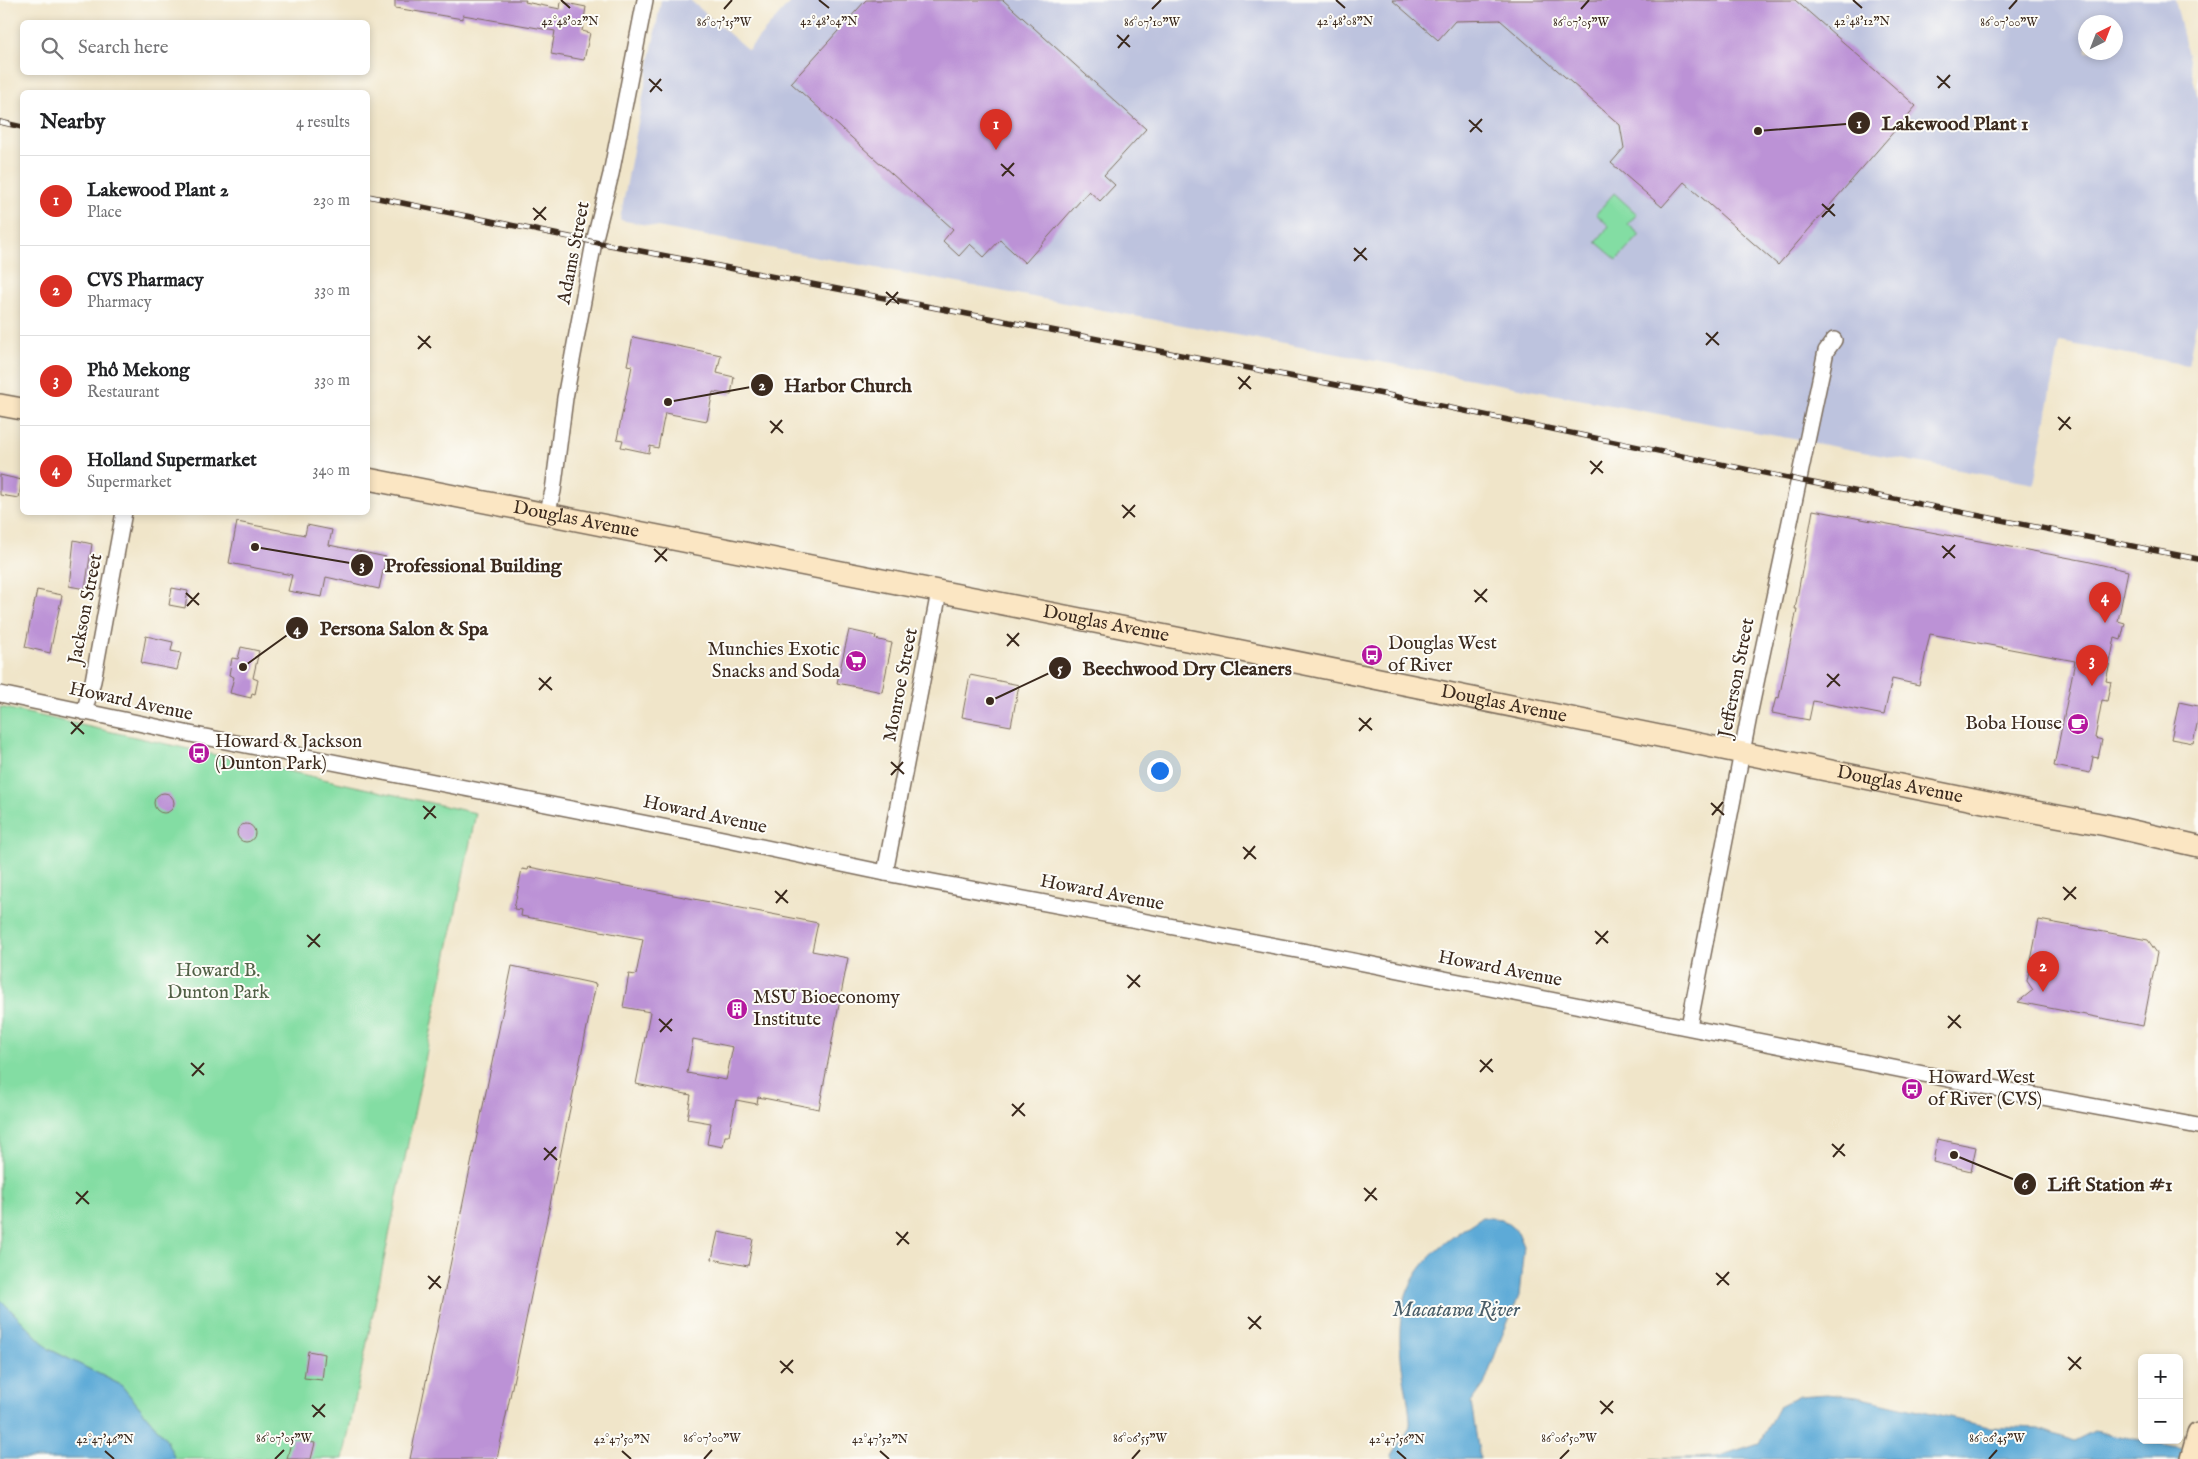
<!DOCTYPE html>
<html lang="en">
<head>
<meta charset="utf-8">
<style>
  :root { --surface:#fff; --page:#f6f6f6; --text:#202124; --muted:#757577; --line:#e0e0e0; --accent:#d93025 }
  body { margin:0; font-family:"IM FELL English",serif; background:var(--page); color:var(--text) }
  .controls { position:absolute; right:15px; bottom:15px; display:grid; overflow:hidden; border-radius:8px; box-shadow:0 2px 8px #0003 }
  .controls button { width:45px; height:45px; display:grid; place-items:center; padding:0; border:0; border-bottom:1px solid var(--line); background:var(--surface); color:var(--text); font:25px sans-serif }
  .compass { position:absolute; left:2078px; top:15px; width:45px; height:45px; border-radius:50%; background:var(--surface); box-shadow:0 2px 8px #0003; rotate:42deg }
  .you { position:absolute; left:1159px; top:770px; width:18px; height:18px; margin:-12px; border:4px solid #fff; border-radius:50%; background:#1a73e8; box-shadow:0 0 0 8px #1a73e833 }
  .badge { display:grid; place-items:center; width:32px; height:32px; border-radius:50%; background:var(--accent); color:#fff; font-size:16px; font-weight:700 }
  .pin { position:absolute; translate:-50% -41px; filter:drop-shadow(0 1px 2px #0008) }
  .pin::after { content:''; position:absolute; top:26px; width:18px; height:15px; background:inherit; clip-path:polygon(0 0,100% 0,50% 100%) }
  .list { margin:0; padding:0; list-style:none }
  h2 { display:flex; justify-content:space-between; align-items:center; height:65px; margin:0; padding:0 20px; font-size:21px }
  h2 small { font-size:16px; font-weight:400; color:var(--muted) }
  .list li { display:grid; grid-template-columns:32px 1fr auto; gap:15px; align-items:center; box-sizing:border-box; height:90px; padding:0 20px; border-top:1px solid var(--line) }
  .list b { display:block; font-size:19px; white-space:nowrap }
  .list p { margin:0; font-size:16px; white-space:nowrap; color:var(--muted) }
  .list em { font-size:16px; font-style:normal; color:var(--muted) }
  .icon { flex:none; width:28px; height:28px; fill:none; stroke:currentColor; stroke-width:2; stroke-linecap:round; stroke-linejoin:round }
  .map { position:relative; flex:none; width:2198px; height:1459px; overflow:hidden }
  .search { position:absolute; background:var(--surface); box-shadow:0 2px 8px #0003; left:20px; top:20px; width:350px; height:55px; display:flex; align-items:center; gap:12px; box-sizing:border-box; padding:0 18px; border-radius:8px; color:var(--muted); font-size:19px }
  .panel { position:absolute; background:var(--surface); box-shadow:0 2px 8px #0003; left:20px; top:90px; width:350px; height:425px; border-radius:8px }
  .map>svg:first-child { display:block }
  .industrial { fill:#bdc3de; fill-rule:evenodd }
  .green { fill:#83dda3; stroke:#5f8460 }
  .water { fill:#5daad7; stroke:#4c6a7a }
  .building { fill:#bc92d6; fill-rule:evenodd }
  .lines { fill:none; stroke-linecap:round; stroke-linejoin:round }
  .street-casing { stroke:#7a6b5a; stroke-width:18 }
  .secondary-casing { stroke:#7a6b5a; stroke-width:24 }
  .street { stroke:#fff; stroke-width:15 }
  .secondary { stroke:#fbe6c3; stroke-width:21 }
  .rail-casing { stroke:#3b2a1e; stroke-width:5.5 }
  .rail { stroke:#fdfcf7; stroke-width:4; stroke-dasharray:11; stroke-linecap:butt }
  .ticks { fill:none; stroke:#3b2a1e; stroke-width:2 }
  .labels { text-anchor:middle; dominant-baseline:central; stroke-width:4; stroke-linejoin:round; paint-order:stroke }
  .street-label { font-size:19px; fill:#3b2a1e; stroke:#fdfcf7 }
  .poi-label { font-size:19px; fill:#3b2a1e; stroke:#fdfcf7; text-anchor:start }
  .park-label { font-size:19px; fill:#516046; stroke:#fdfcf7 }
  .water-label { font-size:20px; font-style:italic; fill:#495d68; stroke:#fdfcf7 }
  .ticks-label { font-size:12px; text-anchor:middle; fill:#3b2a1e; stroke:#fdfcf7; stroke-width:4; stroke-linejoin:round; paint-order:stroke }
  .leader { fill:none; stroke:#3b2a1e; stroke-width:2 }
  .callout-dot { fill:#3b2a1e; stroke:#fdfcf7; stroke-width:2 }
  .mark-label { font-size:15px; text-anchor:middle; font-weight:bold; fill:#fff }
  .callout-label { font-size:20px; text-anchor:middle; font-weight:bold; fill:#3b2a1e; stroke:#fdfcf7; stroke-width:4; stroke-linejoin:round; paint-order:stroke }
</style>
</head>
<body>
<div class="map">
<svg width="2198" height="1459" viewBox="0 0 2198 1459">
  <rect width="100%" height="100%" fill="#fdfcf7"/>
  <filter id="ink" filterUnits="userSpaceOnUse"><feTurbulence type="fractalNoise" baseFrequency=".02" numOctaves="2"/><feDisplacementMap in="SourceGraphic" scale="10" xChannelSelector="R" yChannelSelector="G"/><feConvolveMatrix kernelMatrix="1 2 1 2 8 2 1 2 1" color-interpolation-filters="sRGB"/></filter>
  <filter id="wash" filterUnits="userSpaceOnUse"><feTurbulence type="fractalNoise" baseFrequency=".0096" numOctaves="4" result="noise"/><feDisplacementMap in="SourceGraphic" scale="20" xChannelSelector="R" yChannelSelector="G"/><feGaussianBlur stdDeviation="1.12" result="paint"/><feColorMatrix in="noise" values="0 0 0 0 0 0 0 0 0 0 0 0 0 0 0 0 0 1.4 0 .05"/><feComposite in="paint" operator="in"/></filter>
  <g filter="url(#wash)">
    <rect width="100%" height="100%" fill="#f0e5c9"/>
    <path class="industrial" d="M661,0H690L748,50L792,0H2175L2198,99V314L2188,365L2060,342L2034,484L620,220ZM2086,22H2116V52H2086Z"/>
    <g class="green">
      <path d="M1614,193L1637,214L1628,224L1640,235L1617,260L1596,242L1609,226L1596,214Z"/>
      <path d="M0,707L476,813L343,1459H175L166,1439L121,1385L49,1349L0,1299Z"/>
    </g>
    <g class="water">
      <path d="M1482,1217L1502,1219L1518,1232L1524,1246L1519,1296L1502,1336L1484,1385L1471,1403L1480,1459H1393L1392,1455C1397,1446 1408,1434 1410,1425C1411,1415 1404,1379 1402,1367C1392,1289 1418,1257 1482,1217Z"/>
      <path d="M0,1299L49,1349L121,1385L166,1439L175,1459H0Z"/>
      <path d="M1827,1394L1857,1397L1989,1427L2039,1429L2074,1441L2094,1431L2198,1451V1459H1651L1716,1457L1759,1443L1779,1406L1799,1396Z"/>
    </g>
    <g id="blocks">
      <g class="building">
        <path d="M395,0H526L525,2L560,9L561,2L586,7L582,31L590,33L584,60L551,54L555,31L463,15V19L395,8Z"/>
        <path d="M866,0H1003L1146,129L1104,175L1115,185L1100,201L1089,191L1025,263L1000,240L984,257L970,244L959,256L943,241L953,229L791,83Z"/>
        <path d="M1392,0H1795L1916,106L1778,265L1684,182L1662,207L1611,163L1624,148L1620,125L1500,20L1455,21L1438,40Z"/>
        <path d="M633,337L721,355L717,373L734,377L731,395L713,392L707,421L665,413L658,448L650,446L649,453L621,447L623,440L617,439L632,366L627,365Z"/>
        <path d="M0,475L22,480L19,498L0,495Z"/>
        <path d="M1813,510L2086,561L2128,571L2118,621L2125,623L2121,640L2115,638L2106,681L2111,682L2107,701L2102,700L2095,738L2102,740L2098,758L2093,757L2090,773L2054,766L2075,661L1930,634L1919,685L1892,679L1884,715L1813,701L1809,720L1772,713L1776,697L1779,698L1797,609H1795Z"/>
        <path d="M237,522L305,535L307,525L332,530L329,545L386,557L379,589L326,577L322,597L288,591L292,575L229,563Z"/>
        <path d="M74,540L92,544L85,589L69,586Z"/>
        <path d="M172,588L188,591L185,608L169,605Z"/>
        <path d="M37,590L62,595L50,653L25,647Z"/>
        <path d="M849,630L876,636L875,639L892,643L882,692L837,683Z"/>
        <path d="M146,636L173,642L171,651L181,653L177,670L141,663Z"/>
        <path d="M241,647L259,651L253,678L258,680L255,694L252,693L251,698L230,693L234,677L229,675L232,658L238,659Z"/>
        <path d="M970,675L1019,685L1011,726L962,717Z"/>
        <path d="M2179,702L2198,706V720L2193,743L2171,739Z"/>
        <circle cx="164" cy="803" r="10"/>
        <circle cx="246" cy="833" r="9"/>
        <path d="M529,867L818,923L812,951L848,958L819,1109L758,1097L757,1104L736,1100L729,1136H725L723,1147L707,1144L711,1123L687,1119L691,1095L636,1084L650,1012L623,1007L629,974L636,975L643,939L521,916L522,910L514,909L522,869L528,870ZM693,1039L733,1047L726,1080L687,1073Z"/>
        <path d="M2039,920L2148,940L2157,953L2143,1026L2018,1002L2033,990L2027,981Z"/>
        <path d="M512,966L596,984L497,1459H410Z"/>
        <path d="M1937,1139L1976,1147L1971,1171L1933,1162Z"/>
        <path d="M718,1232L753,1239L748,1266L712,1259Z"/>
        <path d="M308,1351L325,1354L322,1380L304,1378Z"/>
        <path d="M292,1438L315,1443L311,1459H287Z"/>
      </g>
    </g>
  </g>
  <g filter="url(#ink)">
    <use href="#blocks" fill-opacity="0" stroke="#7a6b5a" stroke-width="1"/>
    <g class="lines">
      <g class="street-casing">
        <g id="street">
          <path d="M547,514L553,491L565,398L594,242L611,174L645,0"/>
          <path d="M0,694L195,735L704,835L885,873L1313,953L1994,1088L2198,1126"/>
          <path d="M84,712L93,681L124,512"/>
          <path d="M885,873L939,592"/>
          <path d="M1689,1026L1750,711L1826,351L1834,340"/>
        </g>
      </g>
      <g class="secondary-casing">
        <g id="secondary">
          <path d="M0,405L22,409"/>
          <path id="s1" d="M368,479L1207,644L2003,806L2106,825L2198,846"/>
          <path d="M2191,1459L2198,1434"/>
        </g>
      </g>
      <use href="#street" class="street"/>
      <use href="#secondary" class="secondary"/>
      <g class="rail-casing">
        <g id="rail">
          <path d="M0,122L22,127"/>
          <path d="M368,196L594,242L1388,395L1798,480L2198,559"/>
        </g>
      </g>
      <use href="#rail" class="rail"/>
    </g>
  </g>
  <path class="ticks" d="M561,0L570,8M819,0L829,8M1336,0L1345,8M1853,0L1862,8M724,9L732,0M1152,9L1161,0M1581,9L1589,0M2009,9L2017,0M1117,35L1130,47M1118,48L1129,35M1937,76L1950,88M649,79L662,91M1938,88L1950,75M650,92L661,79M1469,120L1482,132M1470,132L1482,119M1001,164L1014,176M1002,176L1014,163M1822,204L1835,216M533,208L546,220M1822,217L1834,204M534,220L546,207M1354,248L1367,260M1354,261L1366,248M886,292L899,304M886,305L898,292M1706,333L1719,345M418,336L431,348M1706,345L1718,332M418,349L430,336M1238,377L1251,389M1239,389L1250,376M2058,417L2071,429M770,421L783,433M2059,430L2070,417M771,433L782,420M1590,461L1603,473M1591,474L1602,461M1122,505L1135,517M1123,518L1135,505M1942,546L1955,558M654,549L667,561M1943,558L1955,545M655,562L667,549M1474,590L1487,602M186,593L199,605M1475,602L1487,589M187,606L199,593M1007,634L1019,646M1007,646L1019,633M1827,674L1840,686M539,678L552,690M1827,687L1839,674M539,690L551,677M1359,718L1372,730M71,722L84,734M1359,731L1371,718M71,734L83,721M891,762L904,774M891,775L903,762M1711,803L1724,815M423,806L436,818M1712,815L1723,802M424,819L435,806M1243,847L1256,859M1244,859L1255,846M2063,887L2076,899M775,891L788,903M2064,900L2076,887M776,903L787,890M1595,931L1608,943M307,935L320,947M1596,944L1608,931M308,947L320,934M1127,975L1140,987M1128,988L1140,975M1948,1016L1961,1028M659,1019L672,1031M1948,1028L1960,1015M660,1032L672,1019M1480,1060L1493,1072M191,1063L204,1075M1480,1072L1492,1059M192,1076L204,1063M1012,1104L1025,1116M1012,1116L1024,1103M1832,1144L1845,1156M544,1148L557,1160M1833,1157L1844,1144M544,1160L556,1147M1364,1188L1377,1200M76,1192L89,1204M1365,1201L1376,1188M76,1204L88,1191M896,1232L909,1244M897,1245L908,1232M1716,1273L1729,1285M428,1276L441,1288M1717,1285L1729,1272M429,1289L440,1276M1248,1317L1261,1329M1249,1329L1261,1316M2068,1357L2081,1369M780,1361L793,1373M2069,1370L2081,1357M781,1373L793,1360M1600,1401L1613,1413M312,1405L325,1417M1601,1414L1613,1401M313,1417L325,1404M105,1451L114,1459M622,1451L631,1459M880,1451L889,1459M1397,1451L1406,1459M275,1459L284,1450M704,1459L712,1450M1132,1459L1140,1450M1560,1459L1569,1450M1989,1459L1997,1450"/>
  <defs>
    <g id="bus-disc" transform="scale(1.125)"><circle r="9.5" fill="#b5179e" stroke="#fdfcf7"/><path d="M-5-6H5V4H4V6H2V4H-2V6H-4V4H-5ZM-3.5-4V0h7V-4ZM-3.5 1.2v1.5H-2V1.2ZM2 1.2v1.5H3.5V1.2Z" fill="#fff"/></g>
    <g id="supermarket-disc" transform="scale(1.125)"><circle r="9.5" fill="#b5179e" stroke="#fdfcf7"/><path d="M-6-5.5h2.5l.6 2H6L4.5 2H-2.5L-4.4-4H-6ZM-1.5 3.2a1.3 1.3 0 1 0 .1 0ZM3 3.2a1.3 1.3 0 1 0 .1 0Z" fill="#fff"/></g>
    <g id="cafe-disc" transform="scale(1.125)"><circle r="9.5" fill="#b5179e" stroke="#fdfcf7"/><path d="M-5.5-4.5H6V0H3Q3 3.5 0 3.5H-2.5Q-5.5 3.5-5.5 0ZM3-3.2v2h1.7v-2ZM-6 4.5H4V6H-6Z" fill="#fff"/></g>
    <g id="building-disc" transform="scale(1.125)"><circle r="9.5" fill="#b5179e" stroke="#fdfcf7"/><path d="M-4-6H4V6H1V3H-1V6H-4ZM-2.5-4.3h1.7v1.8h-1.7ZM.8-4.3h1.7v1.8H.8ZM-2.5-1h1.7V.8h-1.7ZM.8-1h1.7V.8H.8Z" fill="#fff"/></g>
  </defs>
  <g fill-rule="evenodd">
    <use href="#bus-disc" x="1372" y="655"/>
    <use href="#supermarket-disc" x="856" y="661"/>
    <use href="#cafe-disc" x="2078" y="724"/>
    <use href="#bus-disc" x="199" y="753"/>
    <use href="#building-disc" x="737" y="1009"/>
    <use href="#bus-disc" x="1912" y="1089"/>
  </g>
  <g class="labels">
    <g class="street-label">
      <text transform="translate(574 253) rotate(-79)">Adams Street</text>
      <text stroke="none"><textPath href="#s1" startOffset="212">Douglas Avenue</textPath></text>
      <text transform="translate(86 609) rotate(-79)">Jackson Street</text>
      <text stroke="none"><textPath href="#s1" startOffset="752">Douglas Avenue</textPath></text>
      <text transform="translate(1737 678) rotate(-79)">Jefferson Street</text>
      <text transform="translate(901 685) rotate(-79)">Monroe Street</text>
      <text transform="translate(131 702) rotate(12)">Howard Avenue</text>
      <text stroke="none"><textPath href="#s1" startOffset="1158">Douglas Avenue</textPath></text>
      <text stroke="none"><textPath href="#s1" startOffset="1562">Douglas Avenue</textPath></text>
      <text transform="translate(705 815) rotate(12)">Howard Avenue</text>
      <text transform="translate(1102 893) rotate(11)">Howard Avenue</text>
      <text transform="translate(1500 969) rotate(11)">Howard Avenue</text>
    </g>
    <g class="poi-label">
      <text x="1388" y="644">Douglas West<tspan x="1388" dy="22">of River</tspan></text>
      <text x="840" y="650" text-anchor="end">Munchies Exotic<tspan x="840" dy="22">Snacks and Soda</tspan></text>
      <text x="2062" y="724" text-anchor="end">Boba House</text>
      <text x="215" y="742">Howard &amp; Jackson<tspan x="215" dy="22">(Dunton Park)</tspan></text>
      <text x="753" y="998">MSU Bioeconomy<tspan x="753" dy="22">Institute</tspan></text>
      <text x="1928" y="1078">Howard West<tspan x="1928" dy="22">of River (CVS)</tspan></text>
    </g>
    <g class="park-label">
      <text x="218" y="971">Howard B.<tspan x="218" dy="22">Dunton Park</tspan></text>
    </g>
    <g class="water-label">
      <text x="1456" y="1310">Macatawa River</text>
    </g>
  </g>
  <g class="ticks-label">
    <text x="829" y="25">42°48'04"N</text>
    <text x="1345" y="25">42°48'08"N</text>
    <text x="570" y="25">42°48'02"N</text>
    <text x="1862" y="25">42°48'12"N</text>
    <text x="724" y="26">86°07'15"W</text>
    <text x="1152" y="26">86°07'10"W</text>
    <text x="1581" y="26">86°07'05"W</text>
    <text x="2009" y="26">86°07'00"W</text>
    <text x="284" y="1442">86°07'05"W</text>
    <text x="712" y="1442">86°07'00"W</text>
    <text x="1140" y="1442">86°06'55"W</text>
    <text x="1569" y="1442">86°06'50"W</text>
    <text x="1997" y="1442">86°06'45"W</text>
    <text x="105" y="1443">42°47'46"N</text>
    <text x="622" y="1443">42°47'50"N</text>
    <text x="880" y="1443">42°47'52"N</text>
    <text x="1397" y="1443">42°47'56"N</text>
  </g>
  <path class="leader" d="M1758 131L1859 123M668 402L762 385M255 547L362 565M243 667L297 628M990 701L1060 668M1954 1155L2025 1184"/>
  <g class="callout-dot">
    <circle cx="1758" cy="131" r="5"/>
    <circle cx="668" cy="402" r="5"/>
    <circle cx="255" cy="547" r="5"/>
    <circle cx="243" cy="667" r="5"/>
    <circle cx="990" cy="701" r="5"/>
    <circle cx="1954" cy="1155" r="5"/>
    <circle cx="1859" cy="123" r="12"/>
    <circle cx="762" cy="385" r="12"/>
    <circle cx="362" cy="565" r="12"/>
    <circle cx="297" cy="628" r="12"/>
    <circle cx="1060" cy="668" r="12"/>
    <circle cx="2025" cy="1184" r="12"/>
  </g>
  <g class="mark-label">
    <text x="1859" y="128">1</text>
    <text x="762" y="390">2</text>
    <text x="362" y="570">3</text>
    <text x="297" y="634">4</text>
    <text x="1060" y="673">5</text>
    <text x="2025" y="1189">6</text>
  </g>
  <g class="callout-label">
    <text x="1955" y="130">Lakewood Plant 1</text>
    <text x="848" y="392">Harbor Church</text>
    <text x="473" y="572">Professional Building</text>
    <text x="404" y="635">Persona Salon &amp; Spa</text>
    <text x="1187" y="675">Beechwood Dry Cleaners</text>
    <text x="2110" y="1191">Lift Station #1</text>
  </g>
</svg>
<div class="controls">
<button>+</button>
<button>−</button>
</div>
<svg class="compass" viewBox="-18 -18 36 36"><path d="M0-13l5 13h-10z" fill="#e53935"/><path d="M0 13l5-13h-10z" fill="#757577"/></svg>
<div class="you"></div>
<div class="pin badge" style="left:996px;top:150px">1</div>
<div class="pin badge" style="left:2043px;top:992px">2</div>
<div class="pin badge" style="left:2092px;top:686px">3</div>
<div class="pin badge" style="left:2105px;top:623px">4</div>
<div class="search"><svg class="icon" aria-label="search" viewBox="0 0 24 24"><circle cx="10" cy="10" r="6"/><path d="M15 15l6 6"/></svg>Search here</div>
<section class="panel">
<h2>Nearby<small>4 results</small></h2>
<ul class="list">
<li><span class="badge">1</span><div><b>Lakewood Plant 2</b><p>Place</p></div><em>230 m</em></li>
<li><span class="badge">2</span><div><b>CVS Pharmacy</b><p>Pharmacy</p></div><em>330 m</em></li>
<li><span class="badge">3</span><div><b>Phô Mekong</b><p>Restaurant</p></div><em>330 m</em></li>
<li><span class="badge">4</span><div><b>Holland Supermarket</b><p>Supermarket</p></div><em>340 m</em></li>
</ul>
</section>
</div>
</body>
</html>
